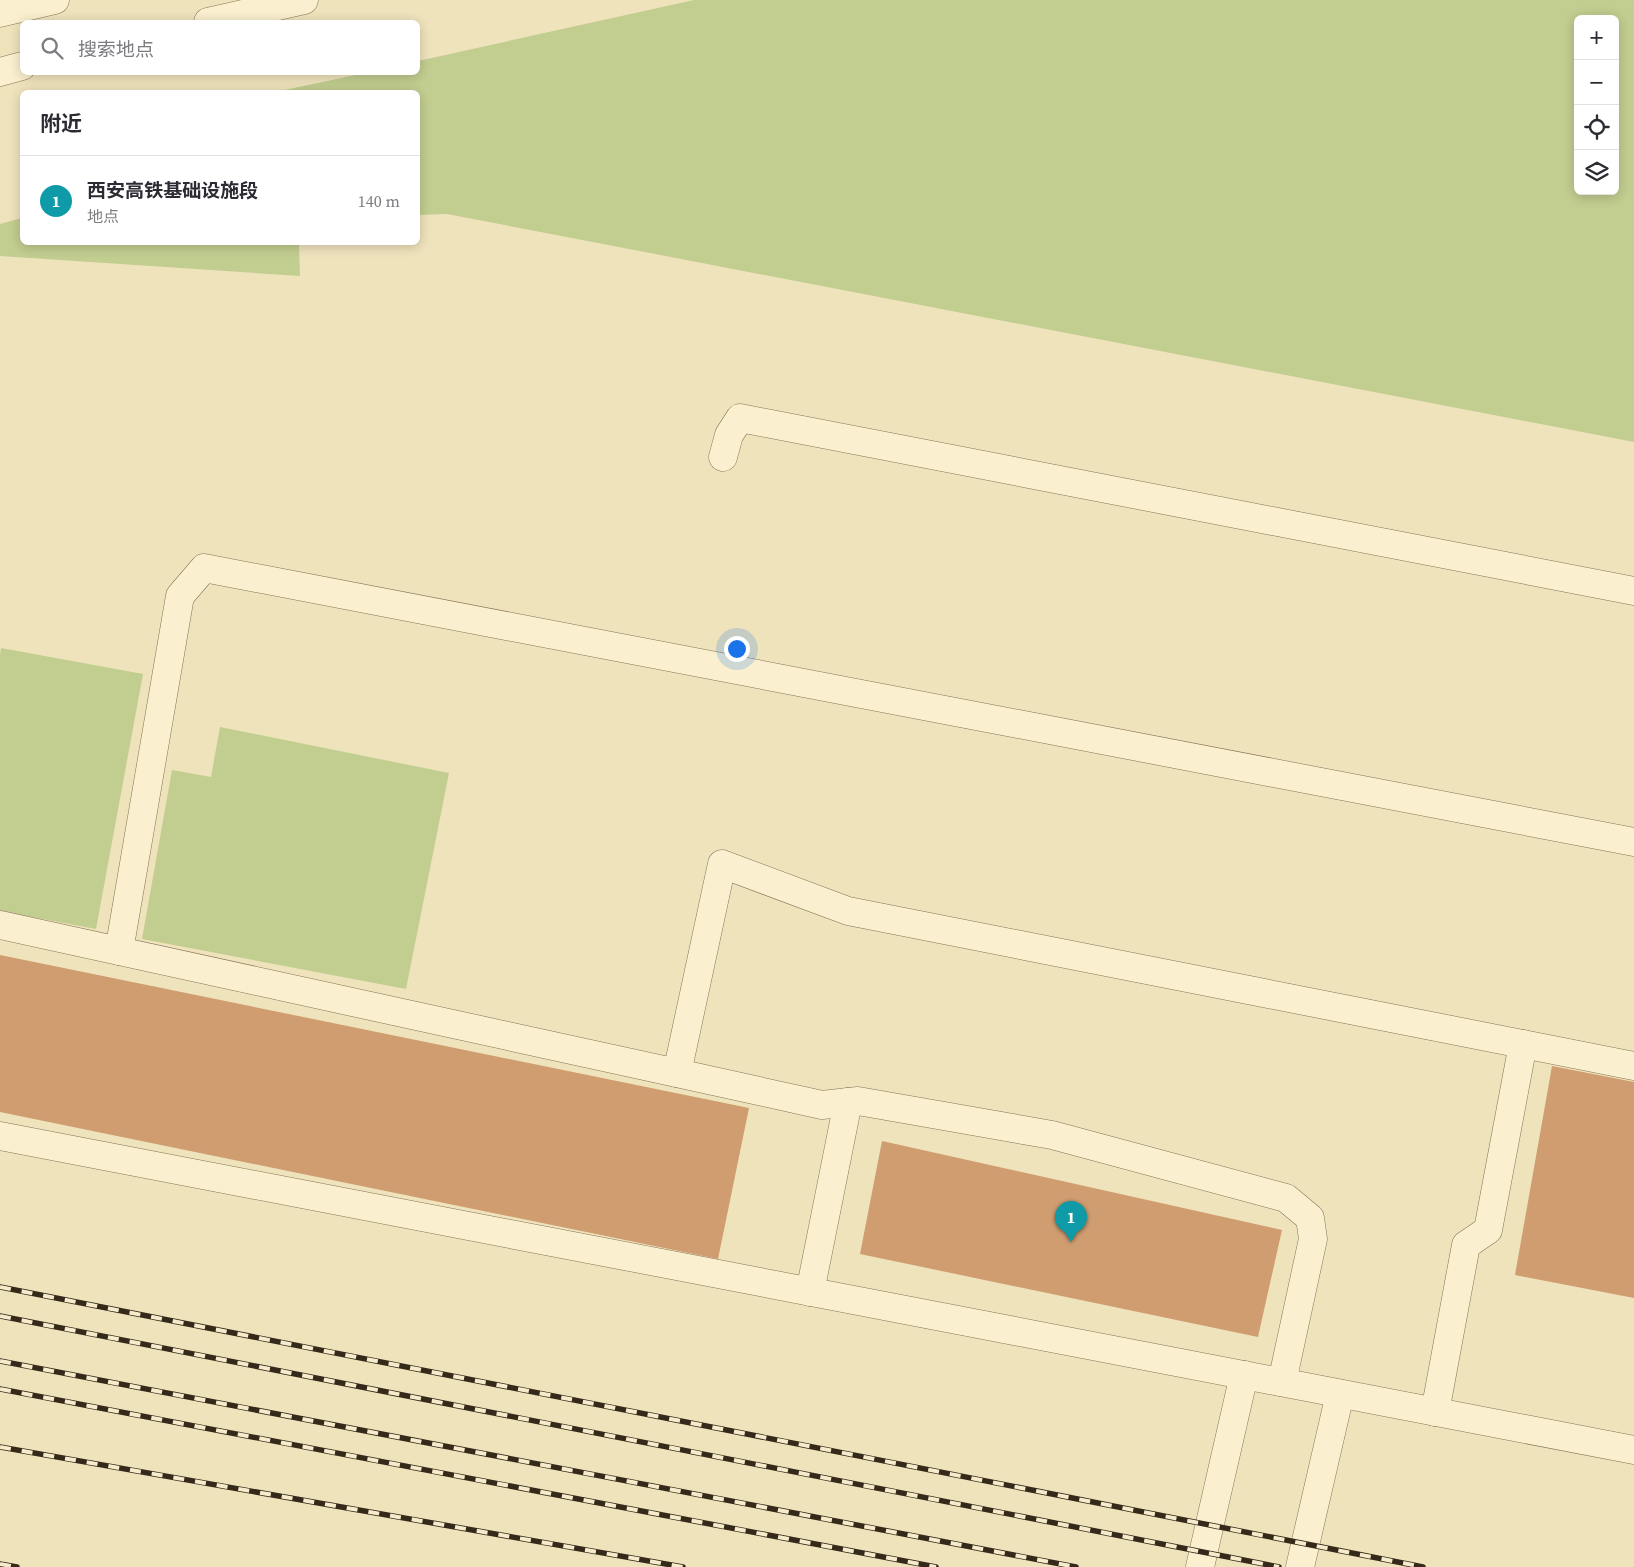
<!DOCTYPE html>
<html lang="zh">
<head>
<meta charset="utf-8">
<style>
  :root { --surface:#fff; --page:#f2f2f3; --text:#2b2b33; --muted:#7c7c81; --line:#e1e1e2; --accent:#982923 }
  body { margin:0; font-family:"Source Serif 4","Noto Sans SC",serif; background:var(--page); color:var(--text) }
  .controls { position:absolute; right:15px; top:15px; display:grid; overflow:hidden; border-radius:8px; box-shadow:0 2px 12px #0003 }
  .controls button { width:45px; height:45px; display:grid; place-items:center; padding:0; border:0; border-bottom:1px solid var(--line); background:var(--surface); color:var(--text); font:25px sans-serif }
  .you { position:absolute; left:736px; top:648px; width:18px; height:18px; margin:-12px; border:4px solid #fff; border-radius:50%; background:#1a73e8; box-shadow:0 0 0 8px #1a73e833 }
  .badge { display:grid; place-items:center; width:32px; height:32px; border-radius:50%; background:var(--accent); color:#fff; font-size:16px; font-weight:700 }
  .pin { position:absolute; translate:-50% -41px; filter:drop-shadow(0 1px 2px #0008) }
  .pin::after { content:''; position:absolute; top:26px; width:18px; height:15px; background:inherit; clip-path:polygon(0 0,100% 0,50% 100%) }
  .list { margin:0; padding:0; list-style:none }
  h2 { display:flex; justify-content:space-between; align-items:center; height:65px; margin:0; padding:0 20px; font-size:21px }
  h2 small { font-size:16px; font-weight:400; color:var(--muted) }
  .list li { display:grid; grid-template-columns:32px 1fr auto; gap:15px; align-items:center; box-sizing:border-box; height:90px; padding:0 20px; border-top:1px solid var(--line) }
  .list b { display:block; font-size:19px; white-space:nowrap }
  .list p { margin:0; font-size:16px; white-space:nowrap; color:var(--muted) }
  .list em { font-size:16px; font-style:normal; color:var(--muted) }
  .icon { flex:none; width:28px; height:28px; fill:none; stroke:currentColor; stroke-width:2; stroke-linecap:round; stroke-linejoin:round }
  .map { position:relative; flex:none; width:1634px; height:1567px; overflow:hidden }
  .search { position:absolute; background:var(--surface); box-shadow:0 2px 12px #0003; left:20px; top:20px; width:400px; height:55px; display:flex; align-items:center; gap:12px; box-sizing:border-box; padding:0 18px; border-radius:8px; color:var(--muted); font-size:19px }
  .panel { position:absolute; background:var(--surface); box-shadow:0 2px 12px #0003; left:20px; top:90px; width:400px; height:155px; border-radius:8px }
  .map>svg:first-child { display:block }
  .green { fill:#c2cd90; fill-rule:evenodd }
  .building { fill:#cf9d70 }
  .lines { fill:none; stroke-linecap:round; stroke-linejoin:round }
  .minor-casing { stroke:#877255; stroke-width:29 }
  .minor { stroke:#faf0cf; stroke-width:28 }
  .rail-casing { stroke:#35291a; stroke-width:5.5 }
  .rail { stroke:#f6eccb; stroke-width:4; stroke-dasharray:11; stroke-linecap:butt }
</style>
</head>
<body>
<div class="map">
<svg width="1634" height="1567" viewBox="0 0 1634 1567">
  <rect width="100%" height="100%" fill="#efe3bc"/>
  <g class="green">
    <path d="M694,0H1634V442L447,214L418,215V92H275L365,73L418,72V61ZM1578,19H1615V191H1578Z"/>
    <path d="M22,218V242L299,243L300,276L0,256V224Z"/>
    <path d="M1,648L143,674L96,929L0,911V655Z"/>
    <path d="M220,727L449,773L406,989L142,939L172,770L211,777Z"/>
  </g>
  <g class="building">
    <path d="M0,955L749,1108L718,1259L0,1112Z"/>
    <path d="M1552,1066L1634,1082V1298L1515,1275Z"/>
    <path d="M882,1141L1282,1230L1258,1337L860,1254Z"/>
  </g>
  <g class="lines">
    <g class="minor-casing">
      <g id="minor">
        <path d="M0,13L55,0"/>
        <path d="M208,22L304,0"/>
        <path d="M0,72L22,66"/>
        <path d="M723,457L729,435L740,418L1634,591"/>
        <path d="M0,925L677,1073L722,864L848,911L1634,1066"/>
        <path d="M119,951L180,596L204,568L1634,842"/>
        <path d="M677,1073L822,1105L858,1101L1052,1135L1286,1198L1310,1218L1313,1239L1282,1382"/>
        <path d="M0,1136L1634,1450"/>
        <path d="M810,1292L848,1102"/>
        <path d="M1435,1412L1466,1245L1488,1230L1523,1044"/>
        <path d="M1200,1567L1244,1375"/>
        <path d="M1300,1567L1340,1394"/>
      </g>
    </g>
    <use href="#minor" class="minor"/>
    <g class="rail-casing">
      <g id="rail">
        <path d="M0,1287L1423,1567"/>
        <path d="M0,1316L1279,1567"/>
        <path d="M0,1361L1076,1567"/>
        <path d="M0,1389L936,1567"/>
        <path d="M0,1447L683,1567"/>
        <path d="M0,1564L17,1567"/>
      </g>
    </g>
    <use href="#rail" class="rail"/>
  </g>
</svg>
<div class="controls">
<button>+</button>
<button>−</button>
<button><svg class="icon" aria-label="locate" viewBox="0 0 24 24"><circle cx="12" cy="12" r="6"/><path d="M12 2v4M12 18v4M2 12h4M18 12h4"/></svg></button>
<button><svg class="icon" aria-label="layers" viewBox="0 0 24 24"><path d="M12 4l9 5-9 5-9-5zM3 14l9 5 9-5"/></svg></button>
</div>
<div class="you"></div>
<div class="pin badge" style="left:1071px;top:1242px;background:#0f9aa8">1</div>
<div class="search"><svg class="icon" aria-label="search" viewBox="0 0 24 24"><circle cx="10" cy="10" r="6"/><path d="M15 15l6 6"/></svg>搜索地点</div>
<section class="panel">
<h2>附近<small></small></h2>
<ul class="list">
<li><span class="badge" style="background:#0f9aa8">1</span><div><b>西安高铁基础设施段</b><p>地点</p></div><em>140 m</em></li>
</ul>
</section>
</div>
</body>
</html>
